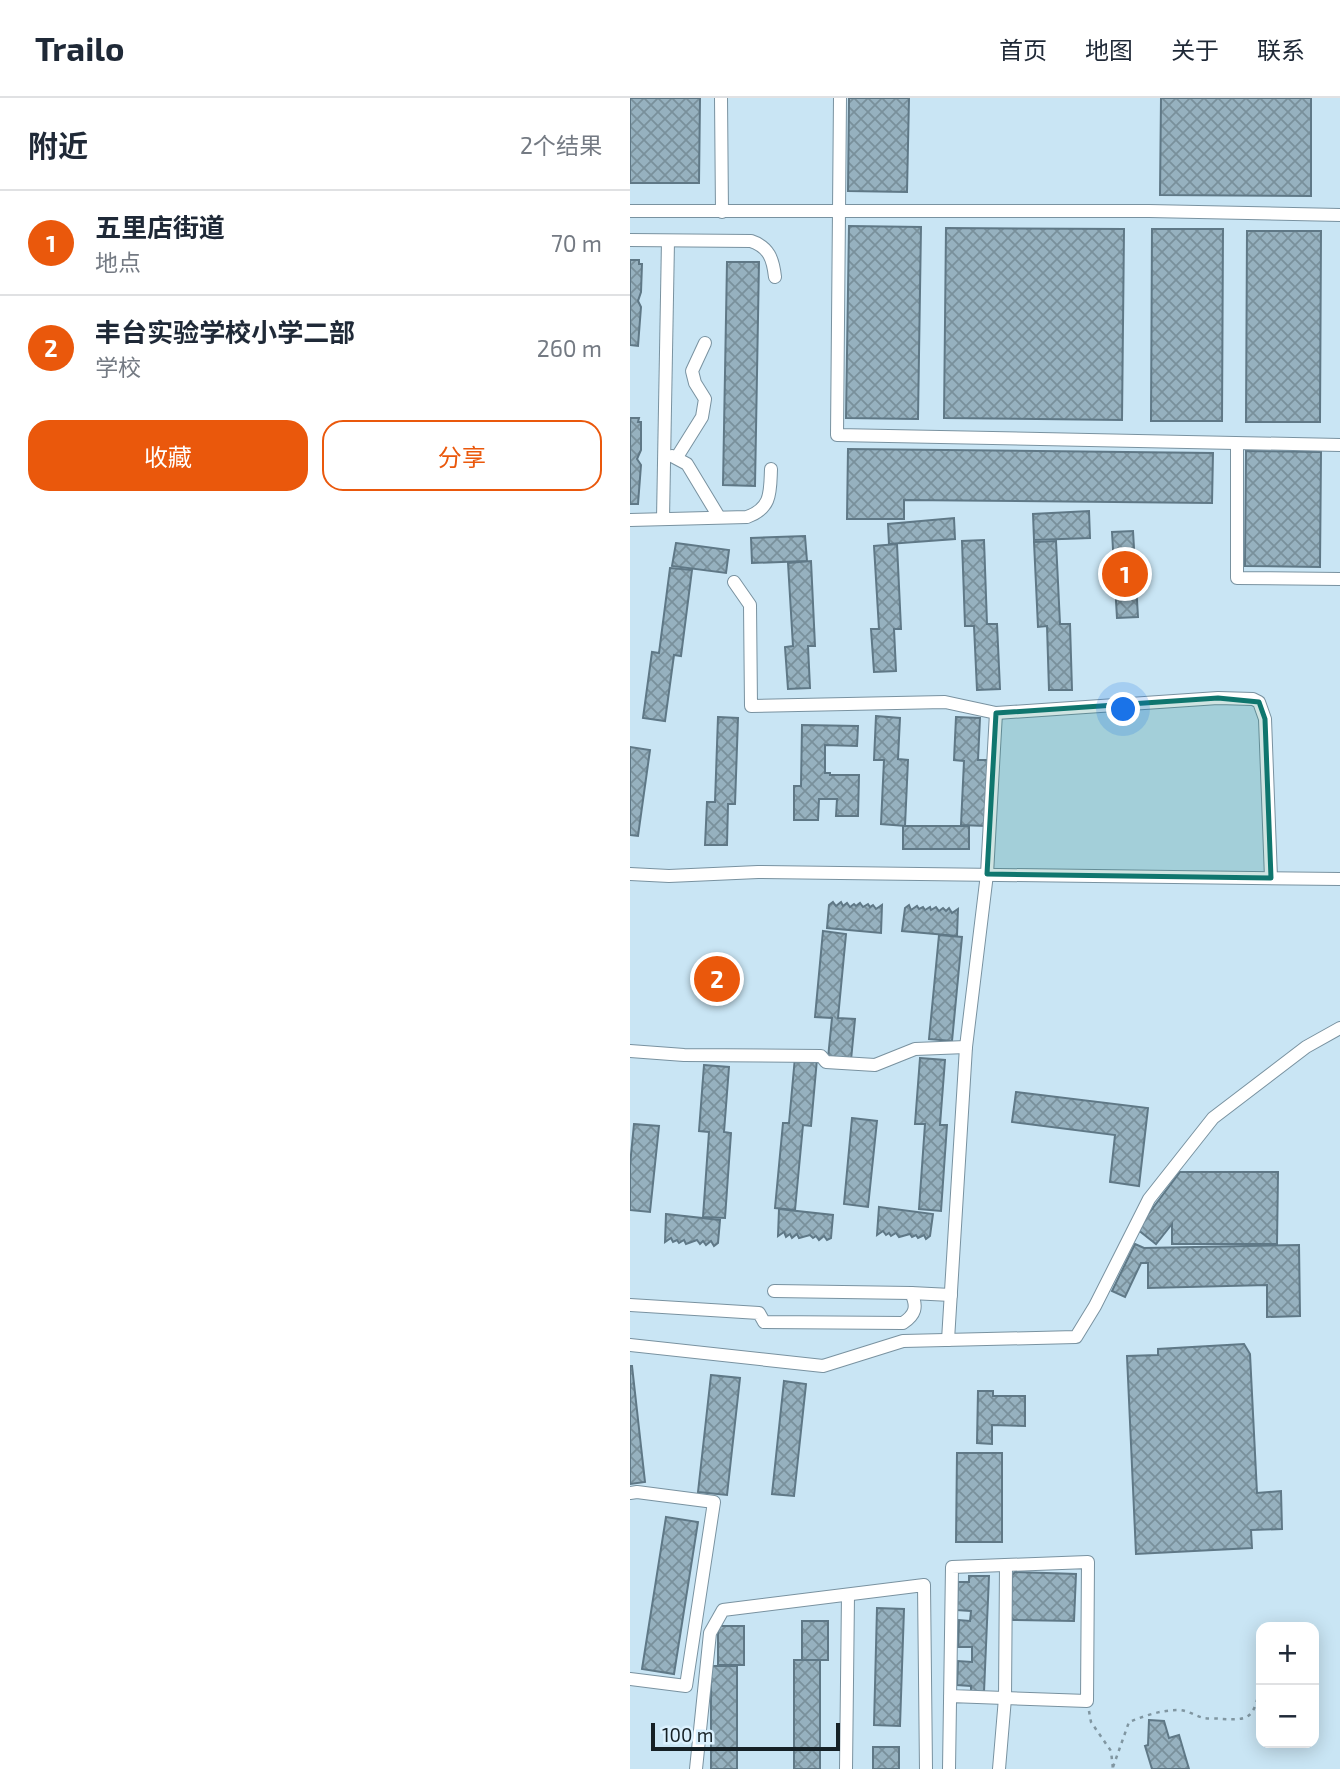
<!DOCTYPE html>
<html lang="zh">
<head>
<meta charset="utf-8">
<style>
  :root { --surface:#fff; --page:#f6f6f7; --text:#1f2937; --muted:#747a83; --line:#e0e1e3; --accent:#ea580c }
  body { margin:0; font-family:"Exo 2","Noto Sans SC",sans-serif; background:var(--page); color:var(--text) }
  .controls { position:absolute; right:21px; bottom:21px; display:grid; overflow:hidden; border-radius:14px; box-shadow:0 4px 18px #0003 }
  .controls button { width:63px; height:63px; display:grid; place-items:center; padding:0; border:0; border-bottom:2px solid var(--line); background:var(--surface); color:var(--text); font:35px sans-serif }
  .scale { position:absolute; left:21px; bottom:18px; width:189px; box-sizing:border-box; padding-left:7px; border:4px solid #152025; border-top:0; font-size:19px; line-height:24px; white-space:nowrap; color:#152025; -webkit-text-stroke:5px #dbf1fe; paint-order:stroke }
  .you { position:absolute; left:494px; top:612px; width:24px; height:24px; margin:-18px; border:5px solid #fff; border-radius:50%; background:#1a73e8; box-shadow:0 0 0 10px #1a73e833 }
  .badge { display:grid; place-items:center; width:46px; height:46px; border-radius:50%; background:var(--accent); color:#fff; font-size:23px; font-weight:700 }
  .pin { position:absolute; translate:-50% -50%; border:4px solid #fff; box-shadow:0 2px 7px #0006 }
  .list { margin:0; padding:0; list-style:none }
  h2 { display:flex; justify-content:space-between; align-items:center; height:91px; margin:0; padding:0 28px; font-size:30px }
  h2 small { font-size:23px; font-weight:400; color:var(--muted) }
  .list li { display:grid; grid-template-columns:46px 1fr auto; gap:21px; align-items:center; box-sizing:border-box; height:105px; padding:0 28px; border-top:2px solid var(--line) }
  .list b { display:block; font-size:26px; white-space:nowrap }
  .list p { margin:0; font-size:23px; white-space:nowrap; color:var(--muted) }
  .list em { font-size:23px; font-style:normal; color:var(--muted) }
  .actions { display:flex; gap:14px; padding:21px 28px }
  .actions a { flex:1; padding:16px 0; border:2px solid var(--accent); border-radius:21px; text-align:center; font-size:24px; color:var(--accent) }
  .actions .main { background:var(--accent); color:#fff }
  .map { position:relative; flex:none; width:710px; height:1671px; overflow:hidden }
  header { display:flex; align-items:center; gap:42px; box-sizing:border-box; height:98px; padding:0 35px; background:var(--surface); border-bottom:2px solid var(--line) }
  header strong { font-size:33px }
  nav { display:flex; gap:38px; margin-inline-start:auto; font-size:24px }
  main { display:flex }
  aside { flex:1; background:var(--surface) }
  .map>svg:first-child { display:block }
  .building { fill:url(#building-cross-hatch); stroke:#5f7886; stroke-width:2 }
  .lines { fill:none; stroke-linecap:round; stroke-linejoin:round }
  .street-casing { stroke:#7992a0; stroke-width:14 }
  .path { stroke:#8096a1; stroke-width:2.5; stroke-dasharray:3.5 5; stroke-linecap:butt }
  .street { stroke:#fff; stroke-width:12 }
  .marked { fill:#0f766e; fill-opacity:0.2; stroke:#0f766e; stroke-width:5; stroke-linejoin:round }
</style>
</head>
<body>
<header>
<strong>Trailo</strong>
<nav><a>首页</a><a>地图</a><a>关于</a><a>联系</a></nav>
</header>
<main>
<aside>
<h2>附近<small>2个结果</small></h2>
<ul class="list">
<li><span class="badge">1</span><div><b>五里店街道</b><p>地点</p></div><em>70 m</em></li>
<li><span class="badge">2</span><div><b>丰台实验学校小学二部</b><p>学校</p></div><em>260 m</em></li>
</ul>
<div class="actions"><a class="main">收藏</a><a>分享</a></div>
</aside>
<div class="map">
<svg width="710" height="1671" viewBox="0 0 710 1671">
  <defs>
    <pattern id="building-cross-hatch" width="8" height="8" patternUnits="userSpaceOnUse" patternTransform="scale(1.75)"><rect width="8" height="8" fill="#96b1bf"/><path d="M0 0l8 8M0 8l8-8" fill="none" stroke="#79909b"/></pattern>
  </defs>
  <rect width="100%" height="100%" fill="#c9e5f4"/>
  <g class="building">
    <path d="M0,0H70L69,85H0Z"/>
    <path d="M219,0H279L277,94L218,93Z"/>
    <path d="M531,0H681V98L530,97Z"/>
    <path d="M219,128L291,129L288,321L216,320Z"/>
    <path d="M316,130L494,131L492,322L314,320Z"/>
    <path d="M522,131H593L592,323H521Z"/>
    <path d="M617,133H691L690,324H616Z"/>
    <path d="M0,162H9V166H12L11,194L8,203L11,209L8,248L0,247Z"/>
    <path d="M97,164H129L125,388L93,387Z"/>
    <path d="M0,320H9L8,324H11V352L7,361L11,367L8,406H0Z"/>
    <path d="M218,351L583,355L582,405L274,402V421H217Z"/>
    <path d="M616,353L691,354L690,469L615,468Z"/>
    <path d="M459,413L460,440L404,442L403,416Z"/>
    <path d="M324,420L325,441L259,446L258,426Z"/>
    <path d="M503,433L508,519L487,520L482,434Z"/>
    <path d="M175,438L177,463L122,465L121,440Z"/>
    <path d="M354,442L357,526H367L370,591L347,592L344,528H335L332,443Z"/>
    <path d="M426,443L430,526H440L442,592H419L417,528L408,529L404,444Z"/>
    <path d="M46,445L99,452L96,475L42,468Z"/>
    <path d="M267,446L271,531H264L266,573L244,574L241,531H249L244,448Z"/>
    <path d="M181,463L185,548H178L180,590L158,591L155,549L163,548L158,465Z"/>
    <path d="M40,470L62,472L51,558L44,557L35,623L13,620L22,554L29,555Z"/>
    <path d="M246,618L270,620L268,661L278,662L275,728L251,726L254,662H244Z"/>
    <path d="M88,619L108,620L105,706H98L97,747H75L77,704H85Z"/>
    <path d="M326,619L350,620L348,662H359L355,728L331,727L334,663L324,662Z"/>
    <path d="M172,627L228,628L227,648L195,647V675H200V677H229L228,718H206L207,701H189L188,722H164V688H171Z"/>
    <path d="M0,649L20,652L8,738L0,737Z"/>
    <rect x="273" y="728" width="66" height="23"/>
    <path d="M203,804L206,808L211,804L213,808L217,805L220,809L224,806L226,808L230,805L233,809L238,806L240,809L243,807L246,811L252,807L251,835L197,830L199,807Z"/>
    <path d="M279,807L281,812L287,808L289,811L293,809L295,812L300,809L301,812L306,809L309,813L313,810L316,813L319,810L322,815L328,811L327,838L272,833L275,810Z"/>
    <path d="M193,833L216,836L208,920L225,921L221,962L198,960L202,920L185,919Z"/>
    <path d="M309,837L332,839L322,943L299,941Z"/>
    <path d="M165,959L187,961L181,1028L173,1027L165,1112L145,1110L153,1025H159Z"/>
    <path d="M290,960L315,962L310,1027H317L311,1113L289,1111L295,1026H285Z"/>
    <path d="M74,967L99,969L94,1034L101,1035L95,1120L73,1119L79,1034L69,1033Z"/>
    <path d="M386,994L518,1010L509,1088L480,1084L485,1037L382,1024Z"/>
    <path d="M222,1020L247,1023L238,1109L214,1106Z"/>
    <path d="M4,1026L29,1028L20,1114L0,1112V1067Z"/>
    <path d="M550,1074H648L647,1146H542V1126L526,1146L507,1131Z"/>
    <path d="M249,1109L303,1116L300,1138L296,1141L294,1137L288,1140L286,1137L282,1139L280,1136L269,1139L266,1135L261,1138L259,1135L256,1137L253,1133L247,1137Z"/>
    <path d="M149,1111L203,1117L201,1140L197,1142L194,1138L189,1142L186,1138L183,1140L180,1137L169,1140L167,1136L162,1140L160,1136L156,1139L154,1134L148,1138Z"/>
    <path d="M36,1116L90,1122L88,1145L84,1148L81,1143L76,1147L73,1143L70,1146L67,1142L56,1146L54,1142L49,1145L47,1142L43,1144L41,1140L35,1144Z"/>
    <path d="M505,1146L514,1150L669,1147L670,1218L637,1219V1187L518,1190V1165H511L495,1199L482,1193Z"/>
    <path d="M614,1246L620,1256L627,1395L651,1393L652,1431L621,1432L622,1450L506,1456L497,1258L528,1257V1251Z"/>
    <path d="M0,1268H2L15,1384L0,1386Z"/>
    <path d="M81,1277L110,1280L97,1397L68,1394Z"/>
    <path d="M154,1283L176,1286L164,1398L142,1396Z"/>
    <path d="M348,1293H363V1298H395V1328L362,1327V1346L347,1345Z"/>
    <path d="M327,1355H372V1444H326Z"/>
    <path d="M36,1419L68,1424L44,1576L12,1571Z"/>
    <path d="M385,1474L446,1476L444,1523L383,1522L381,1518L382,1477Z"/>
    <path d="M339,1478H359L354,1594H341V1588L327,1587L328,1563L342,1564V1549H328L329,1522L340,1523L341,1513L327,1512L328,1484H339Z"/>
    <path d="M247,1510L274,1511L270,1628L244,1627Z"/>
    <rect x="172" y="1523" width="26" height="39"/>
    <rect x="88" y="1528" width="26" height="39"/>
    <rect x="164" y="1562" width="26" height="109"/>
    <rect x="81" y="1568" width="26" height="103"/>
    <path d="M519,1622L534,1623L539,1640L549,1637L559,1671H522L515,1648L518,1647Z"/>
    <rect x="243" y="1649" width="26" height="22"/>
  </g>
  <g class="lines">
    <g class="street-casing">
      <g id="street">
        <path d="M91,0L92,114"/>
        <path d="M210,0L207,337L710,347"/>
        <path d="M0,113H519L710,117"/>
        <path d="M0,142L121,143C139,149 143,161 145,179"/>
        <path d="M607,346V480L710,481"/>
        <path d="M42,358L57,366L89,419"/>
        <path d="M47,359L72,319L75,301L65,285L62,273L75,245"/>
        <path d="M33,421L38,143"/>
        <path d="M0,422L117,419C142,410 140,394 141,371"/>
        <path d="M104,484L120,507L121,608L315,604L366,615L588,600L623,601L629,604L635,621L641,780"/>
        <path d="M0,776L39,778L128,774L710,781"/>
        <path d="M0,953L54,957L191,958L196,964L245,967L285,951L336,949"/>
        <path d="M281,1195L321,1197"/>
        <path d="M0,1207L129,1215L134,1224L273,1225C285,1217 288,1209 281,1195L144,1193"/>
        <path d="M318,1242L336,949L357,776L366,615"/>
        <path d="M0,1247L193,1268L273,1243L446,1239L465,1208L519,1101L583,1020L676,949L710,930"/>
        <path d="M0,1395L7,1394L84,1404L56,1588L0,1581"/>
        <path d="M66,1671L80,1535L93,1512L294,1487L296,1671"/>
        <path d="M216,1671L218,1497"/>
        <path d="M319,1671L322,1469L458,1464L457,1603L320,1598"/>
        <path d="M369,1671L375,1600L376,1467"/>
      </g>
    </g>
    <g class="path">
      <path d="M459,1613L461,1624L481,1653L483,1671"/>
      <path d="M483,1669L499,1624C514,1618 531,1612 548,1612C558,1612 565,1618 574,1620C579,1621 586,1620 591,1621C617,1622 623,1622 629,1594"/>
    </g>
    <use href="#street" class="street"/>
  </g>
  <path class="marked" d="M588,600L629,604L635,621L641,780L357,776L366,615Z"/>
</svg>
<div class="controls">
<button>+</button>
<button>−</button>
</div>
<div class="scale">100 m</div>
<div class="you"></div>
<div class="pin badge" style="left:495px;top:476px">1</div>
<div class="pin badge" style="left:87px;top:881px">2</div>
</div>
</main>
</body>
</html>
